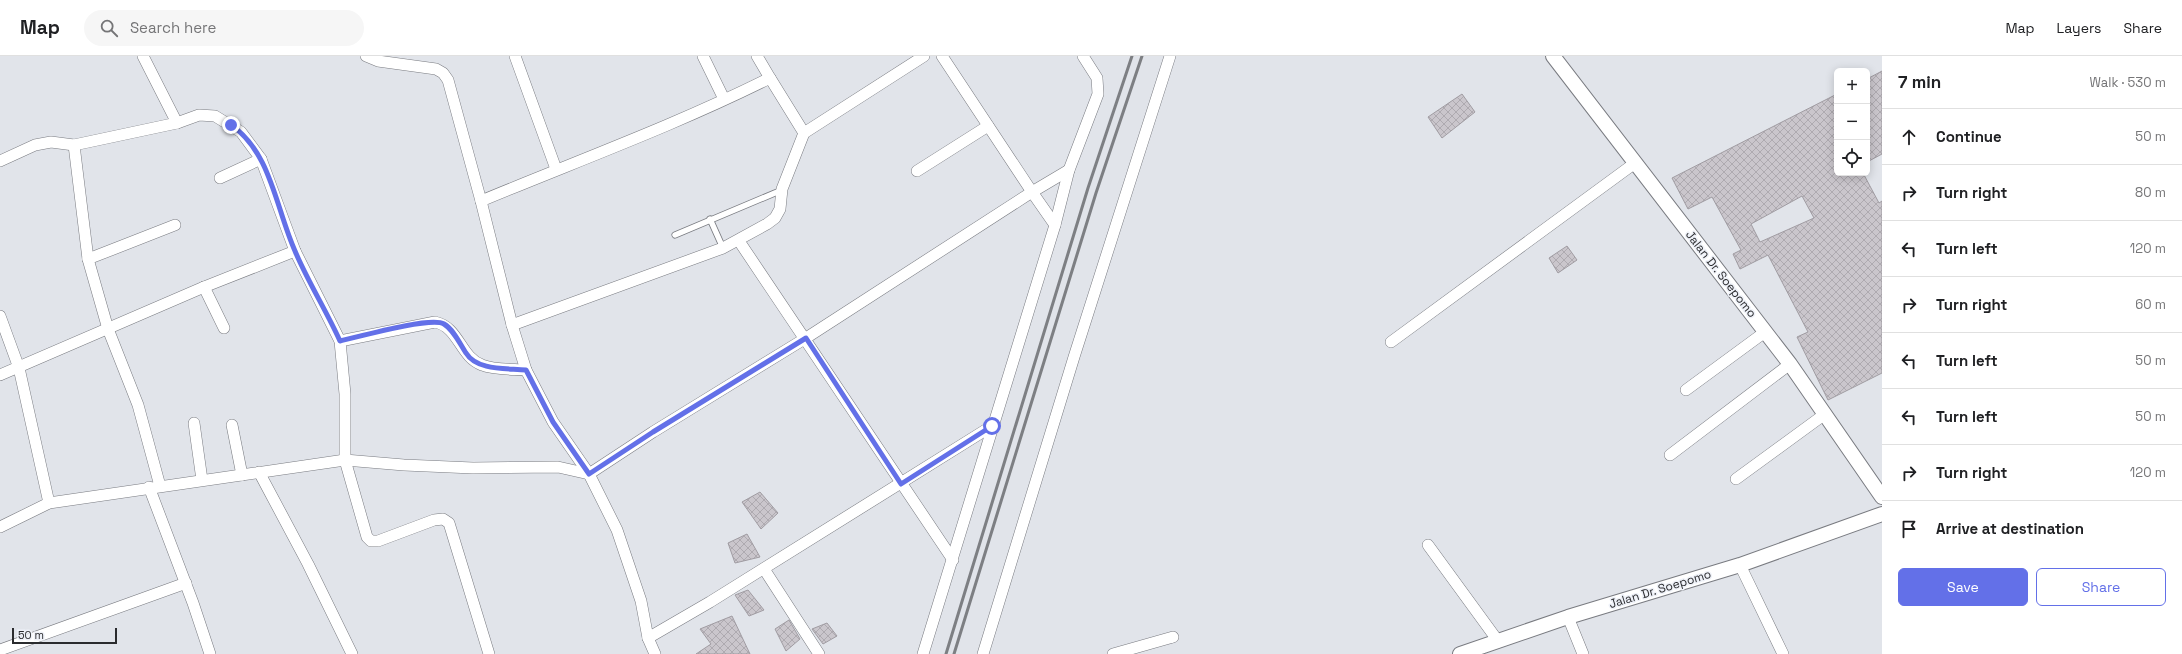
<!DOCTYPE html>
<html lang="en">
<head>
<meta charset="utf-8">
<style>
  :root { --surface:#fff; --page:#f6f6f6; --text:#202124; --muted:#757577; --line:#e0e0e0; --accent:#6370e8 }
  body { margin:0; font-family:"Space Grotesk",sans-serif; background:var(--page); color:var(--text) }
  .controls { position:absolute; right:12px; top:12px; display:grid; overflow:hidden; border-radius:6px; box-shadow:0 2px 10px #0003 }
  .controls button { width:36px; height:36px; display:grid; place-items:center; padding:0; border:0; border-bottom:1px solid var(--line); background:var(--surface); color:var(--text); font:20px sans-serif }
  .scale { position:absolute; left:12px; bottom:10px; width:105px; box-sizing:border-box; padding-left:4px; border:2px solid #2a2b2e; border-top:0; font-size:11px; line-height:14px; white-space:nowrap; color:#2a2b2e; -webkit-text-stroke:3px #eef1f8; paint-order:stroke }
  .stop { position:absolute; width:12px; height:12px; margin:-9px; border:3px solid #6370e8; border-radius:50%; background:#fff }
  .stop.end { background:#6370e8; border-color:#fff; box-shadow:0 1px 4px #0008 }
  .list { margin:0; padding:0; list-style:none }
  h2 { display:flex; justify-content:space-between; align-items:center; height:52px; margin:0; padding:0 16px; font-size:17px }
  h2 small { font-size:13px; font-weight:400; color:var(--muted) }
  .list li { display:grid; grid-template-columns:26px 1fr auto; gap:12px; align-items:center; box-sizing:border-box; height:56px; padding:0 16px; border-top:1px solid var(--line) }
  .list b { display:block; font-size:15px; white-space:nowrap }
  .list em { font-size:13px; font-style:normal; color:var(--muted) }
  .actions { display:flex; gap:8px; padding:12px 16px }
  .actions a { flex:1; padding:9px 0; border:1px solid var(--accent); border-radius:6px; text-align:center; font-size:14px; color:var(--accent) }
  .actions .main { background:var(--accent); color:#fff }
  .icon { flex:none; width:22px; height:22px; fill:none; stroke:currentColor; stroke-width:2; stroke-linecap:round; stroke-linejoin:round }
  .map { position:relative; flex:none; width:1882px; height:598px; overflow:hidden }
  header { display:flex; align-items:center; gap:24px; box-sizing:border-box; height:56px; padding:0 20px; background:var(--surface); border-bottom:1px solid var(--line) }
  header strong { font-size:19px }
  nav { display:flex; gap:22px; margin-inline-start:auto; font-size:14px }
  .search { width:280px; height:36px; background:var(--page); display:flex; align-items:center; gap:10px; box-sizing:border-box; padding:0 14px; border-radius:22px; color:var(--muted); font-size:15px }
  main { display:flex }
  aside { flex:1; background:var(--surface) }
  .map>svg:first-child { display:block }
  .building { fill:url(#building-cross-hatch); stroke:#a09ca2; fill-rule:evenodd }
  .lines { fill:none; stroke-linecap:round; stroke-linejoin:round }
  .service-casing { stroke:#797b81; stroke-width:7 }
  .minor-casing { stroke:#797b81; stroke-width:12 }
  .tertiary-casing { stroke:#797b81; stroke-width:16 }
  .service { stroke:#fff; stroke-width:5.5 }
  .minor { stroke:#fff; stroke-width:11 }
  .tertiary { stroke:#fff; stroke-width:14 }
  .rail { stroke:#7d7f83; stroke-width:3 }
  .route { stroke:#6370e8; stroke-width:5 }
  .labels { text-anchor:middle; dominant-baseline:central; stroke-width:3; stroke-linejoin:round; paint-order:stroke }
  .street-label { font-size:12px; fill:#2a2b2e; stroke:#eef1f8 }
</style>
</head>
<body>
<header>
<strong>Map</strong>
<div class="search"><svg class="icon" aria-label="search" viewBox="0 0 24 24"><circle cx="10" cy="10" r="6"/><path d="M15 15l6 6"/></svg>Search here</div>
<nav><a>Map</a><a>Layers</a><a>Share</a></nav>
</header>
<main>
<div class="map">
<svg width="1882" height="598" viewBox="0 0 1882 598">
  <defs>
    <pattern id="building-cross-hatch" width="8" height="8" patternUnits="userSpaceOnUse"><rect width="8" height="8" fill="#cac6cc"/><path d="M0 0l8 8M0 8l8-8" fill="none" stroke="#aeaab0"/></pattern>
  </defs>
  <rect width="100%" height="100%" fill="#e1e4ea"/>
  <g class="building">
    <path d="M1882,15V98L1867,106V23Z"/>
    <path d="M1462,38L1475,56L1442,82L1428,61Z"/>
    <path d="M1837,38V117H1863L1879,147L1882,145V317L1828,344L1797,281L1808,276L1768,199L1740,213L1733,198L1741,194L1712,141L1688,153L1672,122ZM1802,140L1814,162L1760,186L1751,168Z"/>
    <path d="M1567,190L1577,204L1558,217L1549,202Z"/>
    <path d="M760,436L778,457L761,473L742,446Z"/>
    <path d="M747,478L760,501L735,507L728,487Z"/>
    <path d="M748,534L764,554L749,560L735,539Z"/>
    <path d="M732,560L750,598H696L711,588L700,573Z"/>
    <path d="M789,564L800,583L786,595L775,573Z"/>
    <path d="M827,567L837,580L823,588L812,573Z"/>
  </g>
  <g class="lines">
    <g class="service-casing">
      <g id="service">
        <path d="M710,163L723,192"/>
        <path d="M675,179L782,134"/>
      </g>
    </g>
    <g class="minor-casing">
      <g id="minor">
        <path d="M143,0L177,67"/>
        <path d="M366,0L378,5L436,13L443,17L448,24L481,145L512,269L526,314L553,366L589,418L617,474L641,545L648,582L655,598"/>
        <path d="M515,0L556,113"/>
        <path d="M703,0L724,43"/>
        <path d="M757,0L770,22"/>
        <path d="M74,89L88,203L108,273L138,349L160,430"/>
        <path d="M0,105L35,89L51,86L74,89L177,67L199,59L215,60L241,76L261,103L295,195L340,285L345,338V404L367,481L371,485H378L434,464L443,463L449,467L489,598"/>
        <path d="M917,115L988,70"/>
        <path d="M220,122L261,103"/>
        <path d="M481,145C577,105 676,69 770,22L804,77"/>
        <path d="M1055,169L1032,136L1069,114"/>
        <path d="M739,185L953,504"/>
        <path d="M88,203L175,169"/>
        <path d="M204,231L224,272"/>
        <path d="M0,260L19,312L49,447"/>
        <path d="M512,269L723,192L767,168L775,162L780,153L782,133L804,77L924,0"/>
        <path d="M340,285L435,266C459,271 460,301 482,309C494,314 512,313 526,314"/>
        <path d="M1391,286L1635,107"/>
        <path d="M0,319L204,231L295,195"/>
        <path d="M1686,334L1765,276"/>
        <path d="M194,367L202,424"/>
        <path d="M232,369L242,419"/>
        <path d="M1670,399L1790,308"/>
        <path d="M259,416L308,508L352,598"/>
        <path d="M1736,423L1825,358"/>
        <path d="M149,431L193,547L210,598"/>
        <path d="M0,471L49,447L345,404L404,409L473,412L558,411L589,418L653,376L806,282L1032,136L942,0"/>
        <path d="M1428,489L1498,585"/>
        <path d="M1740,509L1783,598"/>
        <path d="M764,513L819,598"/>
        <path d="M1568,561L1583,598"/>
        <path d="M648,582L710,546L992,370"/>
        <path d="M0,594L186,527"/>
        <path d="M923,598L1055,169L1069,114L1098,38L1097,22L1083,0"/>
        <path d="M983,598L1074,301L1170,0"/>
        <path d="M1113,598L1173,581"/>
      </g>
    </g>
    <g class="tertiary-casing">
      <g id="tertiary">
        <path d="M1553,0L1790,308L1882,441"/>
        <path d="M1460,598L1568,561L1740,509L1882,458"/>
      </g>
    </g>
    <use href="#service" class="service"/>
    <use href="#minor" class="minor"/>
    <use href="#tertiary" class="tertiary"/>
    <g class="rail">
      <path d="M946,598L1088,132L1132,0"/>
      <path d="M954,598L1096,137L1142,0"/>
    </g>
  </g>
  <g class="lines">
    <path class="route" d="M231,69C271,96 276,153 295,195C308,226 326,254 340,285C358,281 431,260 444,268C454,274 460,288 466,297C477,315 507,312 526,314L553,366L589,418L653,376L806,282L901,428L992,370"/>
  </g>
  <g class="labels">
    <g class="street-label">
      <text transform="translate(1721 218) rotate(52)">Jalan Dr. Soepomo</text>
      <text transform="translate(1660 533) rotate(-17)">Jalan Dr. Soepomo</text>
    </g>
  </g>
</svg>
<div class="controls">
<button>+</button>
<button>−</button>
<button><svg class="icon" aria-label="locate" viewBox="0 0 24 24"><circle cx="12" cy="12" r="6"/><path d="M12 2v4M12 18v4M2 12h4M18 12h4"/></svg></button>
</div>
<div class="scale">50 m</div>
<div class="stop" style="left:992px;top:370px"></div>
<div class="stop end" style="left:231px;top:69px"></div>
</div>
<aside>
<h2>7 min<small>Walk · 530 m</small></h2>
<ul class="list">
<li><svg class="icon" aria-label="ahead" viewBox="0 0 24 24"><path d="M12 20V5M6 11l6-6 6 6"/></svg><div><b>Continue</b></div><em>50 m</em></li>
<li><svg class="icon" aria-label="right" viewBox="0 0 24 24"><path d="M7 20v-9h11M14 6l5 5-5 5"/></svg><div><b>Turn right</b></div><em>80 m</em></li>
<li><svg class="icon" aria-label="left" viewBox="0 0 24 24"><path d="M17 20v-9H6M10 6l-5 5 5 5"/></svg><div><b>Turn left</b></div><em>120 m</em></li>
<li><svg class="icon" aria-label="right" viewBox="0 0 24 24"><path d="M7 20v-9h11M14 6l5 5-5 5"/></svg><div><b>Turn right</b></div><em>60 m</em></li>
<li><svg class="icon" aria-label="left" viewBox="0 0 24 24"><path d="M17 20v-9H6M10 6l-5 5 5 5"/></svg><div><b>Turn left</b></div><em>50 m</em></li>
<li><svg class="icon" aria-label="left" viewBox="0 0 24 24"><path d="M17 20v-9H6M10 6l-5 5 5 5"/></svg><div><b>Turn left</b></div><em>50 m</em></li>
<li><svg class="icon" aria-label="right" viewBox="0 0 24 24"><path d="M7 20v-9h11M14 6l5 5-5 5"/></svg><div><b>Turn right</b></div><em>120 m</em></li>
<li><svg class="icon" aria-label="arrive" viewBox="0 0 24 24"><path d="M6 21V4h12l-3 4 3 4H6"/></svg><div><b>Arrive at destination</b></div></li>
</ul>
<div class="actions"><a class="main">Save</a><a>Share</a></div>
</aside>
</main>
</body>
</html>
